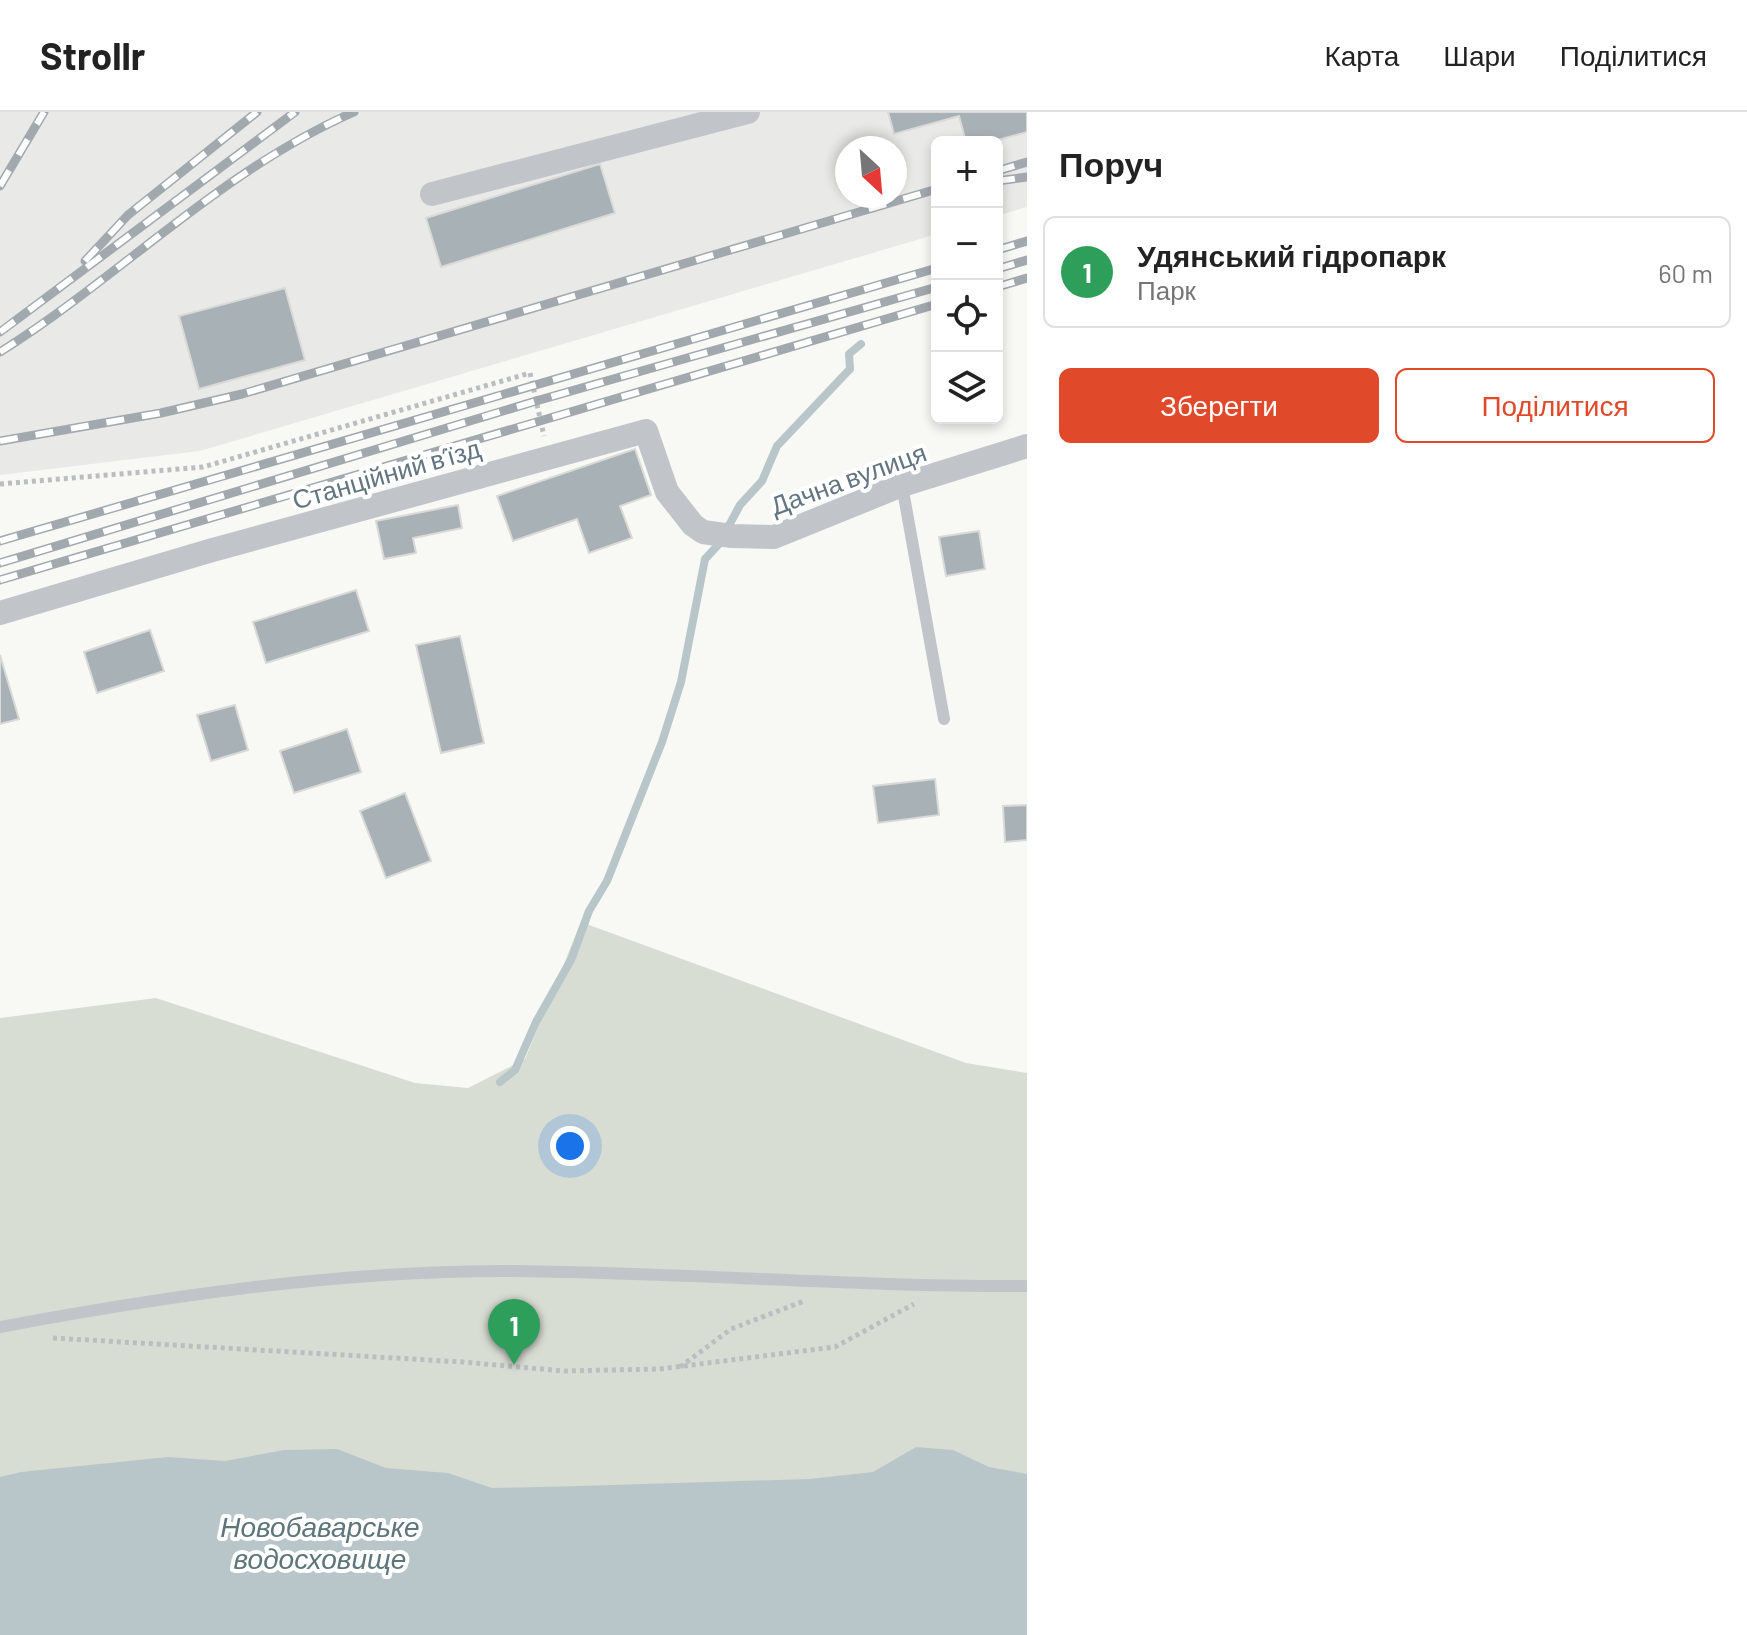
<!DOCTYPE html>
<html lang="uk">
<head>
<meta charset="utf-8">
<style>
  :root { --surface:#fff; --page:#f6f6f6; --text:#222; --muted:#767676; --line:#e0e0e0; --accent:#e1492b }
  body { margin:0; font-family:Barlow,sans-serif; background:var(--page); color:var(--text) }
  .controls { position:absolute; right:24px; top:24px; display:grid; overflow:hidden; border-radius:12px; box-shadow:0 4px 12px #0003 }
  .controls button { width:72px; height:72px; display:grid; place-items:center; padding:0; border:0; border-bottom:2px solid var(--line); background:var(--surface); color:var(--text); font:40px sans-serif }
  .compass { position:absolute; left:835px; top:24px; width:72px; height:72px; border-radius:50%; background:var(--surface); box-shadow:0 4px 12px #0003; rotate:154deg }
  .you { position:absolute; left:570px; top:1034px; width:28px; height:28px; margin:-20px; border:6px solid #fff; border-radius:50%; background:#1a73e8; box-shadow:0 0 0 12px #1a73e833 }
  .badge { display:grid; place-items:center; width:52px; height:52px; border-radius:50%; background:var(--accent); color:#fff; font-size:26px; font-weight:700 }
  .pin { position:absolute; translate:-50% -66px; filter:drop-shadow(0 2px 4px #0008) }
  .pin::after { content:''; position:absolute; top:42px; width:28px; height:24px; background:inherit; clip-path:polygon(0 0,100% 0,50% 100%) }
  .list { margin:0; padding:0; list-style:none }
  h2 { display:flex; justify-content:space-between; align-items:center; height:104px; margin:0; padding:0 32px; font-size:34px }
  h2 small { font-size:26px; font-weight:400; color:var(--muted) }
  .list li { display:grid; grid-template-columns:52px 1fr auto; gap:24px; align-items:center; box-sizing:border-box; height:112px; margin:0 16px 16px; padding:0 16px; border:2px solid var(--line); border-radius:12px }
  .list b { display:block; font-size:30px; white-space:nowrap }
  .list p { margin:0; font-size:26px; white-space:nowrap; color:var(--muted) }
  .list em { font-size:26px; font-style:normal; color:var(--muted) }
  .actions { display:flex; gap:16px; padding:24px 32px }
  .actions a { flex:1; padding:18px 0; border:2px solid var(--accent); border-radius:12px; text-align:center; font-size:28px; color:var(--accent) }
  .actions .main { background:var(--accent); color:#fff }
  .icon { flex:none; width:44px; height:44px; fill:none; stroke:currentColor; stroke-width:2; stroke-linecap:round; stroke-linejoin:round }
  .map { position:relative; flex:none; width:1027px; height:1523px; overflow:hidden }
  header { display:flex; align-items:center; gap:48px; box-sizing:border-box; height:112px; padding:0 40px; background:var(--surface); border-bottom:2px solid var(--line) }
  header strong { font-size:38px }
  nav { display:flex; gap:44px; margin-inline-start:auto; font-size:28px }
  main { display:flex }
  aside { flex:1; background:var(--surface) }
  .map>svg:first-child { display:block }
  .built { fill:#e9e9e8; fill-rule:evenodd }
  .green { fill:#d8ddd4 }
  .water { fill:#b8c6c9 }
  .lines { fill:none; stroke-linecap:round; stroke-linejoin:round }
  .stream { stroke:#b8c6c9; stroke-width:8 }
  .building { fill:#a8b1b6; stroke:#d9d9d7; stroke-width:2 }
  .path { stroke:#bbbec0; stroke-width:5; stroke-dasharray:4 4; stroke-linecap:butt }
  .lane { stroke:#c1c5c9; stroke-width:12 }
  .street { stroke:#c1c5c9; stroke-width:24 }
  .rail-casing { stroke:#a2a9ae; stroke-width:9 }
  .rail { stroke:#fff; stroke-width:6; stroke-dasharray:18; stroke-linecap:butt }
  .labels { text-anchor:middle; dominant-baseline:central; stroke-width:8; stroke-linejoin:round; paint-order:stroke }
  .street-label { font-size:26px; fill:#637580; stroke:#fff }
  .water-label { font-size:28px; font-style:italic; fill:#5e757a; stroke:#fff }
</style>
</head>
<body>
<header>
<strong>Strollr</strong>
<nav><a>Карта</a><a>Шари</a><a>Поділитися</a></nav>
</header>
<main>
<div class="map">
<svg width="1027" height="1523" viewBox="0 0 1027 1523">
  <rect width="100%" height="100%" fill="#f8f8f5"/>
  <path class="built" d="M0,0H1027V95L997,104V30H937V122L200,339L0,363ZM847,36H895V84H847Z"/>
  <path class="green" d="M581,810L966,951L1027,961V1523H0V906L156,886L415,971L468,976L525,947Z"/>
  <path class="water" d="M916,1335L953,1338L989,1355L1027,1362V1523H0V1365L21,1360L168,1345L225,1349L284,1338L337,1337L386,1356L448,1361L492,1376L579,1374L809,1367L873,1360Z"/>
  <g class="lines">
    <path class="stream" d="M500,970L515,958L536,910L571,848L589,799L607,769L662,630L681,570L705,447L719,432L740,393L762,369L777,334L850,257L849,242L861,232"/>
  </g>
  <g class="building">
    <path d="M888,0H1027V20L990,30H966L959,4L894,22Z"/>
    <path d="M600,52L615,101L441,155L426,106Z"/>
    <path d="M285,176L305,248L199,277L179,204Z"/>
    <path d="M635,337L651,383L620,394L632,426L589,441L577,407L513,429L497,384Z"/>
    <path d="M458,393L462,416L413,426L416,441L384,447L376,409Z"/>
    <path d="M979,419L985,457L946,464L939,425Z"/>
    <path d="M356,478L369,519L266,551L253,510Z"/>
    <path d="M150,518L164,559L97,581L84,540Z"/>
    <path d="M460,524L484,631L441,641L416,533Z"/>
    <path d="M0,543L19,607L0,612Z"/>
    <path d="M235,593L248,638L211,649L197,603Z"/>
    <path d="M347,617L361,660L294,681L280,639Z"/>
    <path d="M935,667L939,703L878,711L873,674Z"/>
    <path d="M405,681L431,749L386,766L360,699Z"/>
    <path d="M1027,693V728L1005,730L1003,694Z"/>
  </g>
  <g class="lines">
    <g class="path">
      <path d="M0,372L203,355L530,261L544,324"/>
      <path d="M53,1226L463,1250L564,1259L660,1257L835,1235L914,1192"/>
      <path d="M680,1255L731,1217L804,1189"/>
    </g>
    <g class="lane">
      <path d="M902,373L944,607"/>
      <path d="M0,1215C166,1184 336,1159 506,1159C679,1160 853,1175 1027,1174"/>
    </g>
    <g class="street">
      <path d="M432,82L748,0"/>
      <path d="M0,501L209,439L646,319L667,380L693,413L703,420L732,424L774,425L902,373L1027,334"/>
    </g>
    <g class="rail-casing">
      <g id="rail">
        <path d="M997,59L1027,50"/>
        <path d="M997,69L1027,65"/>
        <path d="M0,74L44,0"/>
        <path d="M997,138L1027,129"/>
        <path d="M85,149L128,103L257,0"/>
        <path d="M997,157L1027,148"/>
        <path d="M997,175L1027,166"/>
        <path d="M0,220L295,0"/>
        <path d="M0,240C121,164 222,58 354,0"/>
        <path d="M0,329L161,301L242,282L937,77"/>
        <path d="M0,429L937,156"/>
        <path d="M0,451L536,289L937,175"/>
        <path d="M0,468L937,192"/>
      </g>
    </g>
    <use href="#rail" class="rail"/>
  </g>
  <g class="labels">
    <g class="street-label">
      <text transform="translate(386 361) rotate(-16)">Станційний в’їзд</text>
      <text transform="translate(848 366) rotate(-20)">Дачна вулиця</text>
    </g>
    <g class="water-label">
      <text x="320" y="1414">Новобаварське<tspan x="320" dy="32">водосховище</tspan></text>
    </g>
  </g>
</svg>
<div class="controls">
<button>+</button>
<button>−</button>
<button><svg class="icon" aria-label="locate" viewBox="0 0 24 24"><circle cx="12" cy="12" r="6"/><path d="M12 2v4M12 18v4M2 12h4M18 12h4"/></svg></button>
<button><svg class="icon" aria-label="layers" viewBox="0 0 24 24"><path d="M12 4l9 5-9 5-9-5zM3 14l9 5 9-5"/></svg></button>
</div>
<svg class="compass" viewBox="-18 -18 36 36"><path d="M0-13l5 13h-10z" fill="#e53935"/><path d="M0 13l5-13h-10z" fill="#767676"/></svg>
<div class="you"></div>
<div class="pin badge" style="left:514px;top:1253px;background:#2e9e5b">1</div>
</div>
<aside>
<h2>Поруч<small></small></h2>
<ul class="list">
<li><span class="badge" style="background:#2e9e5b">1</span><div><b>Удянський гідропарк</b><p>Парк</p></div><em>60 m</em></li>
</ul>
<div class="actions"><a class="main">Зберегти</a><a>Поділитися</a></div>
</aside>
</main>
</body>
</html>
